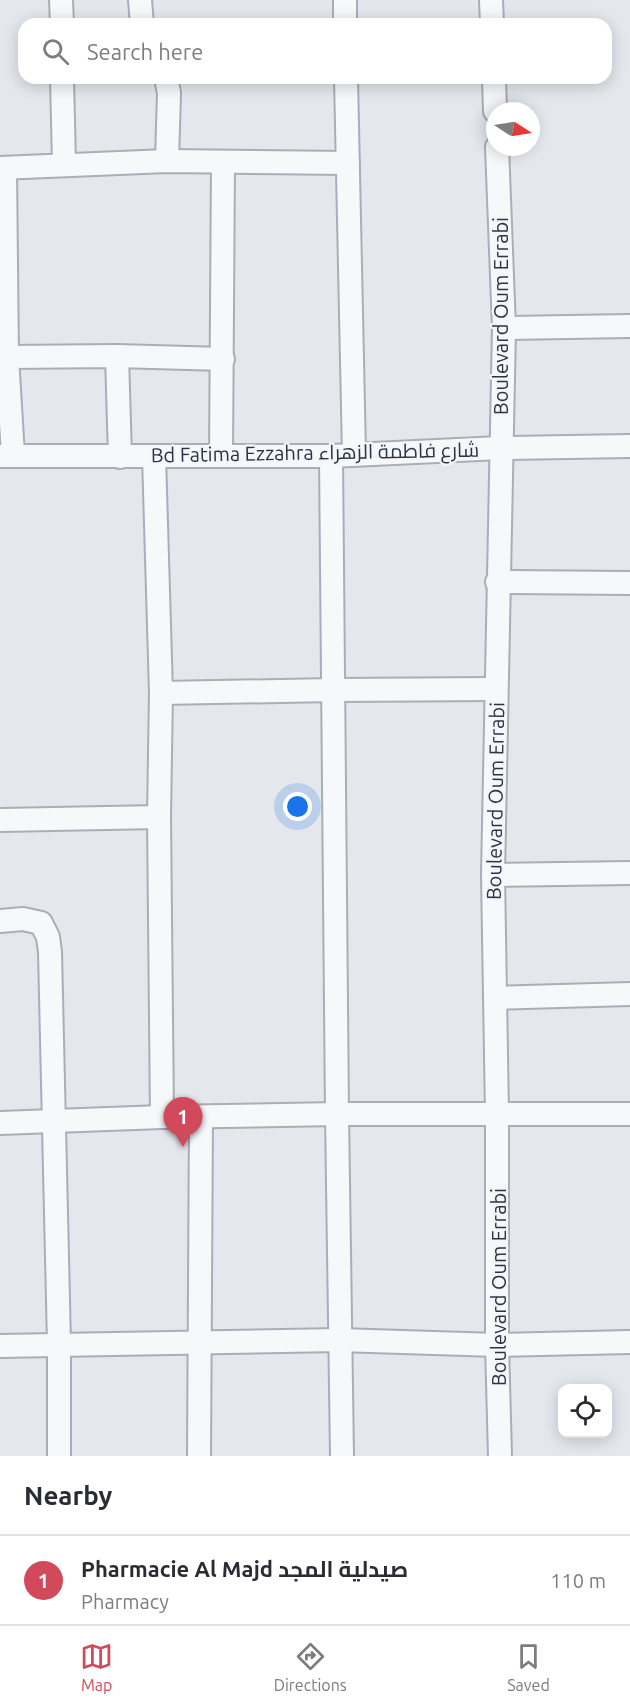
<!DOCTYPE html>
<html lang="en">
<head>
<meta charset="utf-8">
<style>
  :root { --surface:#fff; --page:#f2f2f3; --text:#2b2b33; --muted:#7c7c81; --line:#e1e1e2; --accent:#d1495b }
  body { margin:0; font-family:Ubuntu,Cairo,sans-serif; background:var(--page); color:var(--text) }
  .controls { position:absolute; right:18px; bottom:18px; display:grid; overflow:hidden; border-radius:12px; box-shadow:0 3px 15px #0003 }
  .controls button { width:54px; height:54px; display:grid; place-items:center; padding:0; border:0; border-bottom:2px solid var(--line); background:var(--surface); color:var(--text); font:30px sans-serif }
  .compass { position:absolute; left:486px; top:102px; width:54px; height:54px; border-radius:50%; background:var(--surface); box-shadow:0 3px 15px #0003; rotate:102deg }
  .you { position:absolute; left:298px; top:807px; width:21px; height:21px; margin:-15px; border:4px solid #fff; border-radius:50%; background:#1a73e8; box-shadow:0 0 0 9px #1a73e833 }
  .badge { display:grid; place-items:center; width:39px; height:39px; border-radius:50%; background:var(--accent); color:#fff; font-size:20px; font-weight:700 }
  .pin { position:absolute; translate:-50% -50px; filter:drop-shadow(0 2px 3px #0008) }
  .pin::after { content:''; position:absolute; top:32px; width:21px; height:18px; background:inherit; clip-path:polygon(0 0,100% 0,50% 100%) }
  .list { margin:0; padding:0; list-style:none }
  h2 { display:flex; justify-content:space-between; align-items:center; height:78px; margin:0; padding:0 24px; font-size:26px }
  h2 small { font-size:20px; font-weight:400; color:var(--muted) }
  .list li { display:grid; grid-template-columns:39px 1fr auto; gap:18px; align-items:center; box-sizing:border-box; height:90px; padding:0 24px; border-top:2px solid var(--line) }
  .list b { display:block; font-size:22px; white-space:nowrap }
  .list p { margin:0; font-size:20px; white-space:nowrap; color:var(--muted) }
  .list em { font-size:20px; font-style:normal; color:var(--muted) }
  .icon { flex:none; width:33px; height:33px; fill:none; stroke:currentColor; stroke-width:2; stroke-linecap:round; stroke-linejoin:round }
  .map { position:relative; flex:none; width:630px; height:1456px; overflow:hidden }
  .search { position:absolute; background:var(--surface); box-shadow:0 3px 15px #0003; left:18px; right:18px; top:18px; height:66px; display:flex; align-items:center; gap:15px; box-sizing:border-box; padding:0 21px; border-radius:18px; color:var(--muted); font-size:22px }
  .sheet { height:168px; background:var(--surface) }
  nav { display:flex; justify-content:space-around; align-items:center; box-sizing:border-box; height:84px; border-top:2px solid var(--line); background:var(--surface); font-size:16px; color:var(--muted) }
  nav a { display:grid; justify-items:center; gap:3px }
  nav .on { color:var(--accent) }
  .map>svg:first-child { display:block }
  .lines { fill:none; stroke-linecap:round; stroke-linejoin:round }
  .street-casing { stroke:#a9aeb7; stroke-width:26 }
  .street { stroke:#f7f8fa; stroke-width:22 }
  .labels { text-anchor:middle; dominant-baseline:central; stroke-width:4.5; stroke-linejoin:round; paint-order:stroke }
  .street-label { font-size:20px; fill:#2b3445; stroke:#f4f6f9 }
</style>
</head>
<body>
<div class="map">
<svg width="630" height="1456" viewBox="0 0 630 1456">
  <rect width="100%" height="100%" fill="#e4e7ec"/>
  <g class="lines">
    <g class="street-casing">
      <g id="street">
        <path d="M61,0L62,24"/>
        <path d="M140,0L142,24"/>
        <path d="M345,0V24"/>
        <path d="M491,0L492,24"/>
        <path d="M62,78L64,164"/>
        <path d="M166,78L169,93L167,161"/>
        <path d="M346,78L354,454"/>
        <path d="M494,78L495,111"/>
        <path d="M497,147L504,328L493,875L497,1114V1345L500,1456"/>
        <path d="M0,168L167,161L348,163"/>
        <path d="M5,168L7,357L13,455"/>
        <path d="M504,328L630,326"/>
        <path d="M117,356L120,457"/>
        <path d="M7,357L117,356L223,359"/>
        <path d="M221,455L223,162"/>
        <path d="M0,456H331L500,448L630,446"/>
        <path d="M154,456L161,693L159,817L162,1117"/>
        <path d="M331,456L337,1114L342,1456"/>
        <path d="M497,582L630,583"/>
        <path d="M161,693L334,690L496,689"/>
        <path d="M0,820L159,817"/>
        <path d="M493,875L630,873"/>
        <path d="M0,921L23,919L41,923L48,937L50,952L59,1344V1456"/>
        <path d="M495,998L630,994"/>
        <path d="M0,1123L162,1117L337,1114H630"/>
        <path d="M0,1346L339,1340L497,1345L630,1342"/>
        <path d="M199,1456L201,1117"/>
      </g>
    </g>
    <use href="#street" class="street"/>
  </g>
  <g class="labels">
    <g class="street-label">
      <text transform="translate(500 316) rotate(-90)">Boulevard Oum Errabi</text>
      <text transform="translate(315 452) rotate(-1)">Bd Fatima Ezzahra شارع فاطمة الزهراء</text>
      <text transform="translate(495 801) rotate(-89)">Boulevard Oum Errabi</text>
      <text transform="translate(498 1287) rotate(-90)">Boulevard Oum Errabi</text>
    </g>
  </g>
</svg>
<div class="controls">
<button><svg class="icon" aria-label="locate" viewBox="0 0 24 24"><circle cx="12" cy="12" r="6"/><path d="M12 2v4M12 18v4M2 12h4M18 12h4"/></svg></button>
</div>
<svg class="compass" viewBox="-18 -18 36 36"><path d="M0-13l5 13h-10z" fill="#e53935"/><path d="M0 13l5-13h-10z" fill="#7c7c81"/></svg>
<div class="you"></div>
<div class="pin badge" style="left:183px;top:1147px">1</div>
<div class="search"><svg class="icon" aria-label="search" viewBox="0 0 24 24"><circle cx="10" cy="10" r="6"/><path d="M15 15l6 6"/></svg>Search here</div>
</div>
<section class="sheet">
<h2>Nearby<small></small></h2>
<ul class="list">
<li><span class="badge">1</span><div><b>Pharmacie Al Majd صيدلية المجد</b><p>Pharmacy</p></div><em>110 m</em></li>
</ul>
</section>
<nav>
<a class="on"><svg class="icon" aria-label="map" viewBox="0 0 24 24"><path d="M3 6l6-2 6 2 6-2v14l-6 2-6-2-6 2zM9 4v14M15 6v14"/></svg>Map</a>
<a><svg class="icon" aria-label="directions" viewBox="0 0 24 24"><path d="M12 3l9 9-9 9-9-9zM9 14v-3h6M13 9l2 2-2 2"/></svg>Directions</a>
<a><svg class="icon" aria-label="saved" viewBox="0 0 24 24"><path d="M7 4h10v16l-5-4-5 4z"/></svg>Saved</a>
</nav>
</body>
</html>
